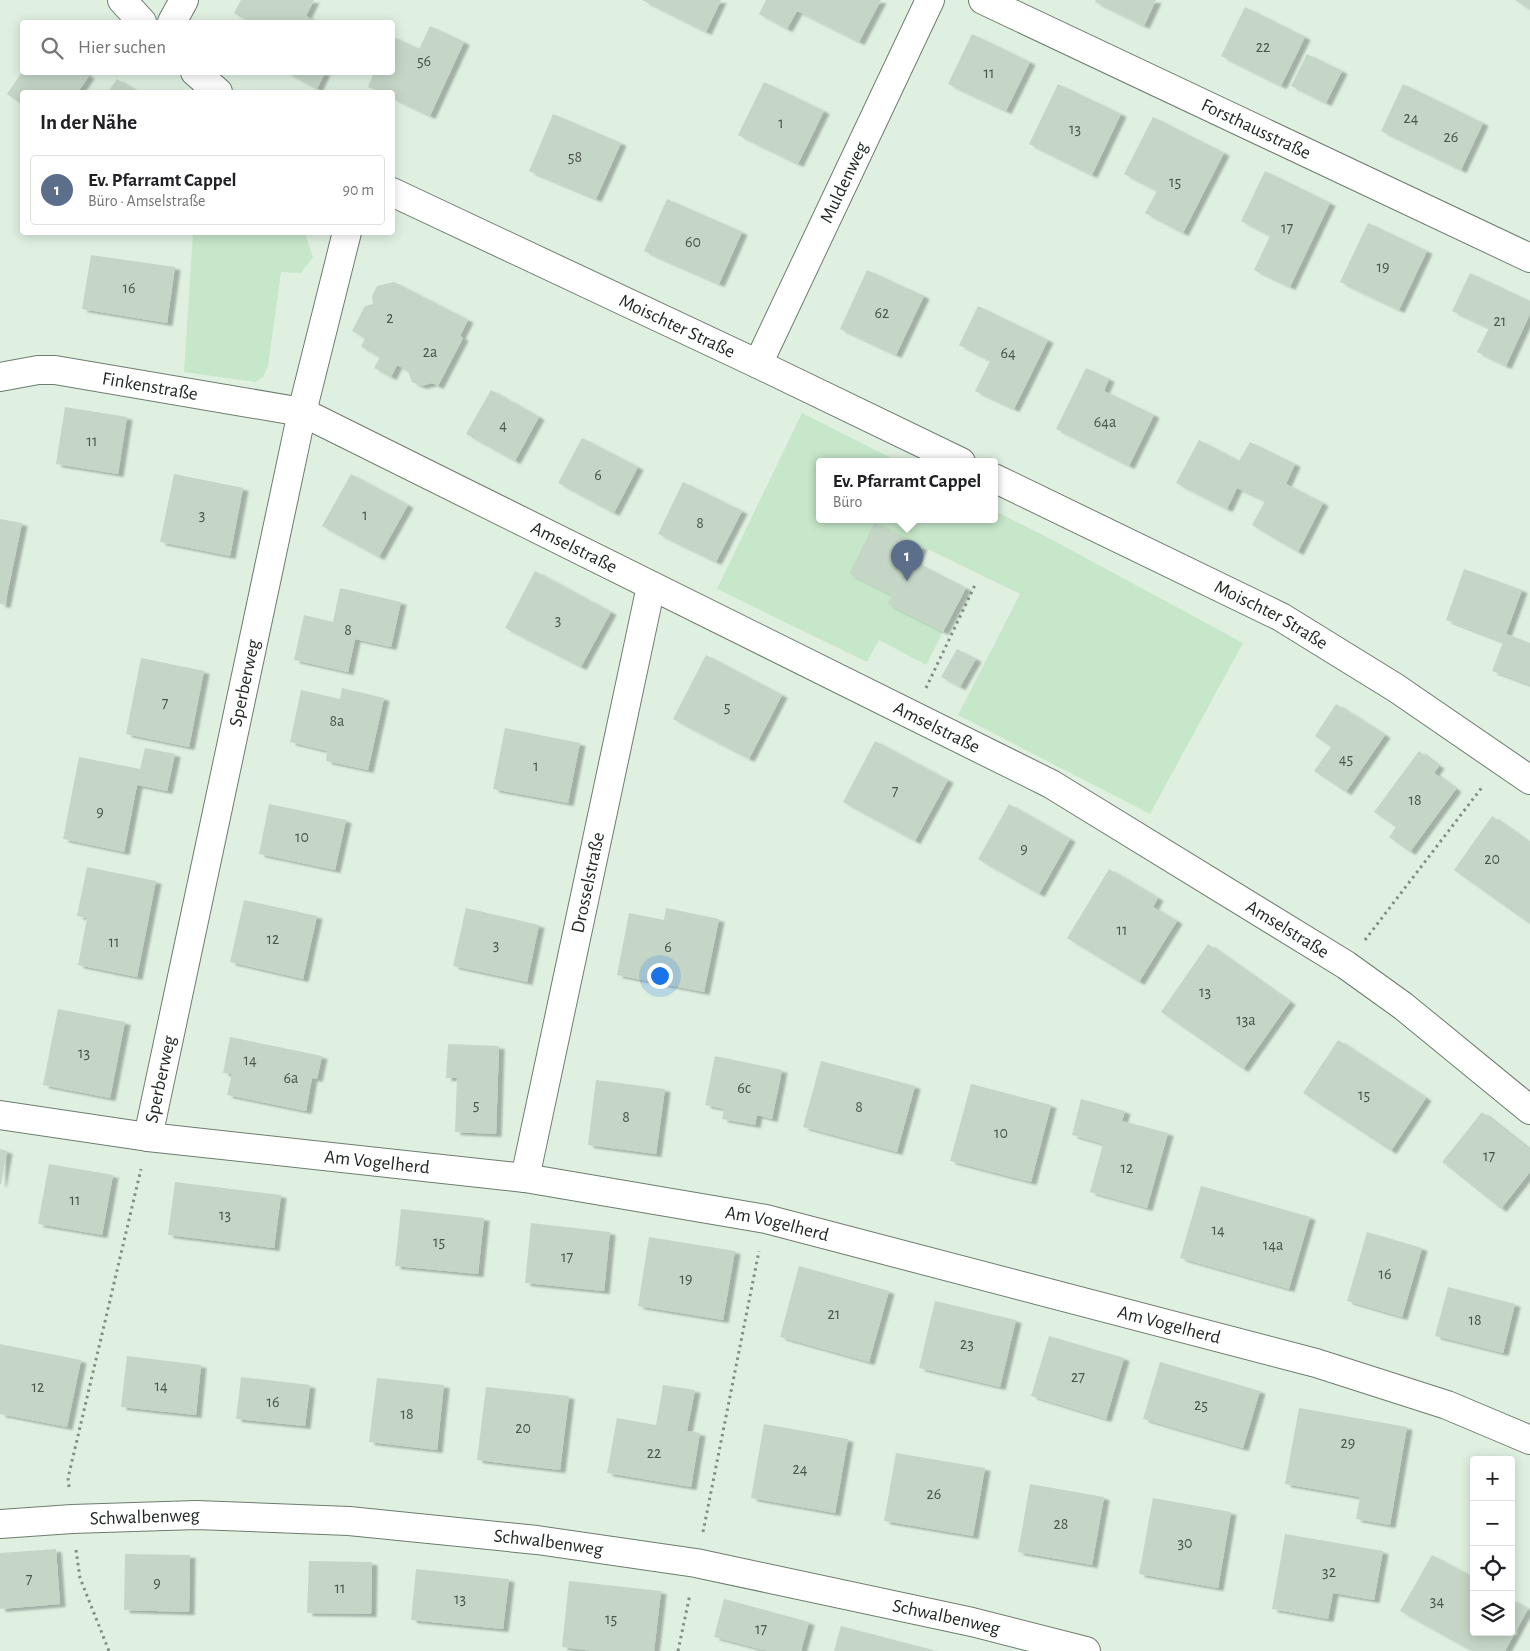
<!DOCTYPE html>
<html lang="de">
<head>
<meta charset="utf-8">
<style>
  :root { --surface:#fff; --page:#f2f2f2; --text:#202124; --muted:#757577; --line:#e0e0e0; --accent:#1a73e8 }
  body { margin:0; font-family:"Alegreya Sans",sans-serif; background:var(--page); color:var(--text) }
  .controls { position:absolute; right:15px; bottom:15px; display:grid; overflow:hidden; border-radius:5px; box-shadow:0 2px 12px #0003 }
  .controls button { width:45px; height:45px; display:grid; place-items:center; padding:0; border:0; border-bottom:1px solid var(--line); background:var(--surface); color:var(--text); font:25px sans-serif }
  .you { position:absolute; left:659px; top:975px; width:18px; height:18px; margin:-12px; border:4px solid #fff; border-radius:50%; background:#1a73e8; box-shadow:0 0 0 8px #1a73e833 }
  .badge { display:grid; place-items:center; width:32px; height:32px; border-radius:50%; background:var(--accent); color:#fff; font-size:16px; font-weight:700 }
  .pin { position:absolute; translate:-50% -41px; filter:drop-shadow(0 1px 2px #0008) }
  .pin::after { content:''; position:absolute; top:26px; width:18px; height:15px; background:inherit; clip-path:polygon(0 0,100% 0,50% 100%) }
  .popup { position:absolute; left:816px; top:458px; width:182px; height:65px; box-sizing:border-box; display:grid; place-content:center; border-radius:5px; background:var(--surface); filter:drop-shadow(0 1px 4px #0005); font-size:16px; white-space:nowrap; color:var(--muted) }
  .popup b { font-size:19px; color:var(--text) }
  .popup::after { content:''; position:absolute; left:50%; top:100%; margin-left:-10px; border:10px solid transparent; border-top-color:var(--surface) }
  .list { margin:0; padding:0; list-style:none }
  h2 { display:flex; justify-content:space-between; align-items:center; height:65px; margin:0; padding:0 20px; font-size:21px }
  h2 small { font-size:16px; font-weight:400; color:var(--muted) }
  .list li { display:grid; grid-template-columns:32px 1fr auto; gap:15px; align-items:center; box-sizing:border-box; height:70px; margin:0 10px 10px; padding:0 10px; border:1px solid var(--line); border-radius:5px }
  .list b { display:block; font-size:19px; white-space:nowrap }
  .list p { margin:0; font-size:16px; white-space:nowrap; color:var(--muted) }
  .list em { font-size:16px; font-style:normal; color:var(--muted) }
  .icon { flex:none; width:28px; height:28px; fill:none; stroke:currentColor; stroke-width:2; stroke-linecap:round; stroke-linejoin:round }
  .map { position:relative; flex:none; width:1530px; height:1651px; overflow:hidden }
  .search { position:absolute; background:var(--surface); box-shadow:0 2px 12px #0003; left:20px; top:20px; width:375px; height:55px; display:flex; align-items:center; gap:12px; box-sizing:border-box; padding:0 18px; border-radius:5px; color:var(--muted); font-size:19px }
  .panel { position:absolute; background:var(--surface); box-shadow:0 2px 12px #0003; left:20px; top:90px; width:375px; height:145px; border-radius:5px }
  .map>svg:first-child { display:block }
  .green { fill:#c6e7ca }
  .building { fill:#c5d6c7; filter:url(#shadow) }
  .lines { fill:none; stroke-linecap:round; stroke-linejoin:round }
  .minor-casing { stroke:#6d7c6e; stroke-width:30 }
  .path { stroke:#828e84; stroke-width:3; stroke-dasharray:2.5 4; stroke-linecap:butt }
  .minor { stroke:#fff; stroke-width:28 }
  .labels { text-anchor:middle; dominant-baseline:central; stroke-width:4; stroke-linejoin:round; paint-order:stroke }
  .number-label { font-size:16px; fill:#4b544c }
  .street-label { font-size:19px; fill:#222923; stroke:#edfeee }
</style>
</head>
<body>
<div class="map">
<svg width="1530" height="1651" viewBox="0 0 1530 1651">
  <defs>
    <filter id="shadow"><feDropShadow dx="5.5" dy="3" stdDeviation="1" flood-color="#0004"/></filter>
  </defs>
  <rect width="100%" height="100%" fill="#dff0e1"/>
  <g class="green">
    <path d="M193,233H305L313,257L301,273L281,272L268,366L263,377L255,382L184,372Z"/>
    <path d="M802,413L899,462H820V520H994L995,511L1047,537L1243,643L1150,814L958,715L1020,594L874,523L849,574L892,595L887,604L943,632L926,665L879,640L867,662L717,589Z"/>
  </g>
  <g class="building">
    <path d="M241,0H314L306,16L318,22H250L234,13Z"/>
    <path d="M642,0H721L706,32Z"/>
    <path d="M766,0H881L859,42L797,11L787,29L759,14Z"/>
    <path d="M1096,0H1156L1144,26L1095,2Z"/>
    <path d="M1515,0H1530V10Z"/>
    <path d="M1245,7L1305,37L1281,86L1221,56Z"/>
    <path d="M430,26L464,42L430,116L392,98V92H380L368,87L374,72H392V36L419,49Z"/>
    <path d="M972,34L1030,62L1006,111L948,84Z"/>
    <path d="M1307,54L1342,71L1326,103L1291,86Z"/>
    <path d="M22,72H84L89,76L78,92H22V104L7,94Z"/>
    <path d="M286,72H325L317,89Z"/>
    <path d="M117,79L138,92H108Z"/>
    <path d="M764,82L824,111L798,164L738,135Z"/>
    <path d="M1058,84L1121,114L1092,175L1029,144Z"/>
    <path d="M1403,84L1483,123L1461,170L1381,131Z"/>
    <path d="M553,114L621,143L596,199L529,171Z"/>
    <path d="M1153,117L1224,153L1183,233L1145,213L1157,191L1124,174Z"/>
    <path d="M1265,171L1330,203L1290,287L1254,270L1270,236L1241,221Z"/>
    <path d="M667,199L742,232L719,284L644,251Z"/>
    <path d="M1368,223L1427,251L1399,310L1340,282Z"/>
    <path d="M91,255L175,267L167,323L82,309Z"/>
    <path d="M867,270L924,296L896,355L840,329Z"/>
    <path d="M1470,273L1530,301V314L1506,366L1477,352L1489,328L1452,311Z"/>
    <path d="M394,282L468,320L460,336L463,338L438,386L432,383L421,386L412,382L408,371L397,365L391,377L374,368L380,357L361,347L365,338L352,331L365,306L373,304L372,296L377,286Z"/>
    <path d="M978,306L1048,340L1014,409L975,391L990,361L959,345Z"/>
    <path d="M1086,368L1109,379L1104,391L1154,415L1129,466L1056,429Z"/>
    <path d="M491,390L539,417L515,461L466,434Z"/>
    <path d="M65,407L127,417L118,474L56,464Z"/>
    <path d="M582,438L638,467L614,513L558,483Z"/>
    <path d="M1199,440L1239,461L1250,442L1295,464L1286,484L1323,503L1298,552L1252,525L1265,501L1237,488L1227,509L1176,483Z"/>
    <path d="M174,474L243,488L230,556L160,542Z"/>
    <path d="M351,474L408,505L379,557L322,526Z"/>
    <path d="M683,482L742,511L716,562L658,534Z"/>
    <path d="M0,519L22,523L5,605L0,604Z"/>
    <path d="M874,523L922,547L915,562L966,588L943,632L887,604L892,595L849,574Z"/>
    <path d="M1464,569L1522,590L1506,634L1530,643V685L1492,671L1503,642L1446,620Z"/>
    <path d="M535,571L611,612L581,667L505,628Z"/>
    <path d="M340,588L401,602L391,647L355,639L348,672L294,660L304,615L333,622Z"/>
    <path d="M957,649L976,659L960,687L941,677Z"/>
    <path d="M706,655L782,695L749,759L673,719Z"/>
    <path d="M141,658L204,671L189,747L126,734Z"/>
    <path d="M342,688L384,698L368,770L326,761L327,751L290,742L301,690L340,699Z"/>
    <path d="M1336,704L1385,735L1346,792L1314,771L1331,747L1315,736Z"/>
    <path d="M505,728L580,743L568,803L493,789Z"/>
    <path d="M875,741L948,780L915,841L843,802Z"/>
    <path d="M145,748L175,754L167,791L137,785L124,852L63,839L79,757L140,769Z"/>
    <path d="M1419,751L1439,766L1434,773L1456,789L1410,852L1389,837L1396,827L1374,812Z"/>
    <path d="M269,804L346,820L335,870L259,854Z"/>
    <path d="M1009,804L1070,839L1039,894L978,859Z"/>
    <path d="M1492,816L1530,843V924L1454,870Z"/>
    <path d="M87,867L156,881L137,977L78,965L87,918L77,916Z"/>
    <path d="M1109,869L1158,898L1153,907L1177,921L1139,982L1067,938Z"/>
    <path d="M244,900L317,916L303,979L230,962Z"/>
    <path d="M466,908L539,925L527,982L453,966Z"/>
    <path d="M666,908L719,919L704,992L617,975L629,913L664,920Z"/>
    <path d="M1208,944L1290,1002L1243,1069L1161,1012Z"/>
    <path d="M58,1009L125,1022L110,1098L43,1085Z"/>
    <path d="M230,1037L322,1056L317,1079L312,1078L306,1111L227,1095L232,1074L223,1073Z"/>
    <path d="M1338,1040L1426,1098L1391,1151L1303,1093Z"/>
    <path d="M448,1044L499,1046L496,1134L455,1132L457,1078H446Z"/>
    <path d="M715,1056L782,1070L772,1119L757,1115L755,1125L722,1119L724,1109L705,1105Z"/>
    <path d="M821,1061L915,1086L897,1152L803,1127Z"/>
    <path d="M596,1080L665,1089L656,1154L588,1145Z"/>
    <path d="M971,1084L1051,1105L1031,1182L950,1161Z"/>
    <path d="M1081,1099L1125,1111L1122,1121L1168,1133L1147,1208L1090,1192L1103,1144L1072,1135Z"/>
    <path d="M1482,1112L1530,1150V1172L1501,1209L1442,1162Z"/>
    <path d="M0,1149L7,1151L1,1184H0Z"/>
    <path d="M49,1164L113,1175L102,1235L38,1224Z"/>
    <path d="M175,1182L281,1195L274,1248L168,1235Z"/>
    <path d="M1201,1186L1310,1217L1289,1289L1180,1258Z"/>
    <path d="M401,1209L484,1218L478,1274L395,1266Z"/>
    <path d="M531,1223L610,1232L604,1291L525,1283Z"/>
    <path d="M1367,1232L1422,1248L1402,1317L1347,1301Z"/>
    <path d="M649,1237L735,1251L723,1320L638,1306Z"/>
    <path d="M799,1266L889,1291L869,1362L780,1337Z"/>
    <path d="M1448,1287L1515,1304L1503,1353L1435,1336Z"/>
    <path d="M935,1301L1016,1320L1000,1387L919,1368Z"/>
    <path d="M1049,1336L1124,1358L1106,1419L1031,1396Z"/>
    <path d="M0,1344L81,1360L67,1427L0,1414Z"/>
    <path d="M127,1356L201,1365L196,1415L121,1407Z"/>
    <path d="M1160,1362L1260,1391L1243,1448L1143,1419Z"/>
    <path d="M241,1377L310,1385L305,1426L236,1419Z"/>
    <path d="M377,1378L444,1385L437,1450L369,1442Z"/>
    <path d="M663,1385L695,1390L687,1431L700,1433L691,1487L607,1473L617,1418L656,1425Z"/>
    <path d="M486,1387L569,1396L560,1470L477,1460Z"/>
    <path d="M1299,1408L1407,1427L1390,1525L1356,1519L1360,1497L1285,1484Z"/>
    <path d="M764,1424L848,1439L835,1513L751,1498Z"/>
    <path d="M896,1453L985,1468L973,1536L884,1521Z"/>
    <path d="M1030,1484L1104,1497L1092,1565L1018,1552Z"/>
    <path d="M1153,1498L1231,1512L1218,1588L1139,1574Z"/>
    <path d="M1285,1534L1383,1551L1374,1600L1333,1593L1328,1619L1272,1609Z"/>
    <path d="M56,1549L60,1604L0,1609V1553Z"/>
    <path d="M125,1554L190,1555L189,1612L124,1610Z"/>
    <path d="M1432,1555L1474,1578V1632H1511V1599L1528,1609L1505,1651H1472L1400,1611Z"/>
    <path d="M309,1561L372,1562L371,1614L307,1613Z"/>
    <path d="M416,1569L509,1579L503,1629L411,1620Z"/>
    <path d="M569,1581L661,1591L654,1651H593L562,1647Z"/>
    <path d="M724,1599L809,1622L801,1651H768L714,1637Z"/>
    <path d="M841,1626L933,1650V1651H834Z"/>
  </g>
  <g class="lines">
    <g class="minor-casing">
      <g id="minor">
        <path d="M122,0L142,22"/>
        <path id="s1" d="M983,0L1530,258"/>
        <path d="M172,22L184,0"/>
        <path d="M195,72L218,92"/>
        <path id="s2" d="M392,192L758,364L961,462"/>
        <path id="s3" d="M758,364L930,0"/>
        <path id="s4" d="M0,377L38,370H55L302,412L1051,784L1346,965L1403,1006L1530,1110"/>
        <path id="s5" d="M994,478L1281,617L1396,688L1530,780"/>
        <path id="s6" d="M0,1115L148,1137L525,1178L766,1219L1316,1363L1447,1405L1530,1440"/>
        <path id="s7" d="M148,1137L302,412L347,232"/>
        <path id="s8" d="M525,1178L651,586"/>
        <path id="s9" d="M0,1524L72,1519L196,1515L349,1521L537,1540L696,1563L972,1622L1086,1651"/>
      </g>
    </g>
    <g class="path">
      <path d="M926,688L975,585"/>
      <path d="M1365,940L1483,786"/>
      <path d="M69,1487L68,1478L141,1169"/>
      <path d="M703,1532L759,1251"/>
      <path d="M76,1550L80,1578L109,1651"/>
      <path d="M678,1651L690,1594"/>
    </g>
    <use href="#minor" class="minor"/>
  </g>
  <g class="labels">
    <g class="number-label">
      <text x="1263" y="47">22</text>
      <text x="424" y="61">56</text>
      <text x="989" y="73">11</text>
      <text x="1411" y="118">24</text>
      <text x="781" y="123">1</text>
      <text x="1075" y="129">13</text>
      <text x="1451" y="137">26</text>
      <text x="575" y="157">58</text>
      <text x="1175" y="182">15</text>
      <text x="1287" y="228">17</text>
      <text x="693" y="242">60</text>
      <text x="1383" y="267">19</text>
      <text x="129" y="288">16</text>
      <text x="882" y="313">62</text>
      <text x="390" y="318">2</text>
      <text x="1500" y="321">21</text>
      <text x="430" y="352">2a</text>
      <text x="1008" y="353">64</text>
      <text x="1105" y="422">64a</text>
      <text x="503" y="425">4</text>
      <text x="92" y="441">11</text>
      <text x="598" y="475">6</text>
      <text x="202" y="515">3</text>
      <text x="365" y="515">1</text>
      <text x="700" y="523">8</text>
      <text x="558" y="620">3</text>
      <text x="348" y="630">8</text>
      <text x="165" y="703">7</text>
      <text x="727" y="707">5</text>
      <text x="337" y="721">8a</text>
      <text x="1346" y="759">45</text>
      <text x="536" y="766">1</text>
      <text x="895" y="791">7</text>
      <text x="1415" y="800">18</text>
      <text x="100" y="812">9</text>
      <text x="302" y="837">10</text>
      <text x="1024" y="849">9</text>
      <text x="1492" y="859">20</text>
      <text x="1122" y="930">11</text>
      <text x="273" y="939">12</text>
      <text x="114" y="942">11</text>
      <text x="496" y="945">3</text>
      <text x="668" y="947">6</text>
      <text x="1205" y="992">13</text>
      <text x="1246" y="1020">13a</text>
      <text x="84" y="1053">13</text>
      <text x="250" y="1060">14</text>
      <text x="291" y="1078">6a</text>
      <text x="744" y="1088">6c</text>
      <text x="1364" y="1095">15</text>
      <text x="476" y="1105">5</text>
      <text x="859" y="1107">8</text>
      <text x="626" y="1117">8</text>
      <text x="1001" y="1133">10</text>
      <text x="1489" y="1156">17</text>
      <text x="1127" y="1168">12</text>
      <text x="75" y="1200">11</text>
      <text x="225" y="1215">13</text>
      <text x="1218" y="1230">14</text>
      <text x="439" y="1242">15</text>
      <text x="1273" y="1245">14a</text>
      <text x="567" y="1257">17</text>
      <text x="1385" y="1274">16</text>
      <text x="686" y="1279">19</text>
      <text x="834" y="1314">21</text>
      <text x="1475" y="1320">18</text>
      <text x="967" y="1344">23</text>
      <text x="1078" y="1377">27</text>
      <text x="161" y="1386">14</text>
      <text x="38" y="1387">12</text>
      <text x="273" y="1402">16</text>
      <text x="1201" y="1405">25</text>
      <text x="407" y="1414">18</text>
      <text x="523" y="1428">20</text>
      <text x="1348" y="1443">29</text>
      <text x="654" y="1453">22</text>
      <text x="800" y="1469">24</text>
      <text x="934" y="1494">26</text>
      <text x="1061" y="1524">28</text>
      <text x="1185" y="1543">30</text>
      <text x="1329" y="1572">32</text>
      <text x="29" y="1579">7</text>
      <text x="157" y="1583">9</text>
      <text x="340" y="1588">11</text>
      <text x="460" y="1599">13</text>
      <text x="1437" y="1601">34</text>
      <text x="611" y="1619">15</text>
      <text x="761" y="1629">17</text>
    </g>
    <g class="street-label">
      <text stroke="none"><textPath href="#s1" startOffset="302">Forsthausstraße</textPath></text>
      <text stroke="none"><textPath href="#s3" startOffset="201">Muldenweg</textPath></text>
      <text stroke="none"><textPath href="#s2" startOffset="315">Moischter Straße</textPath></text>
      <text stroke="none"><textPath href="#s4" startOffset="152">Finkenstraße</textPath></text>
      <text stroke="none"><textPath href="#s4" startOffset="610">Amselstraße</textPath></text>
      <text stroke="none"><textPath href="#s5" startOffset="309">Moischter Straße</textPath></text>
      <text stroke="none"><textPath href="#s7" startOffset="464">Sperberweg</textPath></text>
      <text stroke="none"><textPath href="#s4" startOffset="1015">Amselstraße</textPath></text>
      <text stroke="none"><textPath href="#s8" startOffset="302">Drosselstraße</textPath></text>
      <text stroke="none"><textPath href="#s4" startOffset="1420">Amselstraße</textPath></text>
      <text stroke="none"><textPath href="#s7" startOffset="59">Sperberweg</textPath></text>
      <text stroke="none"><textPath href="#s6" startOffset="380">Am Vogelherd</textPath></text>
      <text stroke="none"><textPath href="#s6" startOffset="785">Am Vogelherd</textPath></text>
      <text stroke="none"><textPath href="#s6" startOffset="1190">Am Vogelherd</textPath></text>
      <text stroke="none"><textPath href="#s9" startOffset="145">Schwalbenweg</textPath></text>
      <text stroke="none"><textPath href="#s9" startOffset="550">Schwalbenweg</textPath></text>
      <text stroke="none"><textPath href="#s9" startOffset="955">Schwalbenweg</textPath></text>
    </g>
  </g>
</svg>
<div class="controls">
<button>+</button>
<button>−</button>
<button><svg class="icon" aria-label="locate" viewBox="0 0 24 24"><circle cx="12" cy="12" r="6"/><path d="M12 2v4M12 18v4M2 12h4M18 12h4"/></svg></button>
<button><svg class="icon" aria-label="layers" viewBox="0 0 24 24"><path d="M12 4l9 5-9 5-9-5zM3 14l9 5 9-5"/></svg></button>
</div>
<div class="you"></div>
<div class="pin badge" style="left:907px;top:581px;background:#5c6f8a">1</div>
<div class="popup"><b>Ev. Pfarramt Cappel</b>Büro</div>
<div class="search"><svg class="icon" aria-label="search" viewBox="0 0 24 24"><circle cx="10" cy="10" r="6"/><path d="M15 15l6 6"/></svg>Hier suchen</div>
<section class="panel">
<h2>In der Nähe<small></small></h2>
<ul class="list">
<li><span class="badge" style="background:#5c6f8a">1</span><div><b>Ev. Pfarramt Cappel</b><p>Büro · Amselstraße</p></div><em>90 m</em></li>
</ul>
</section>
</div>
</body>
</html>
